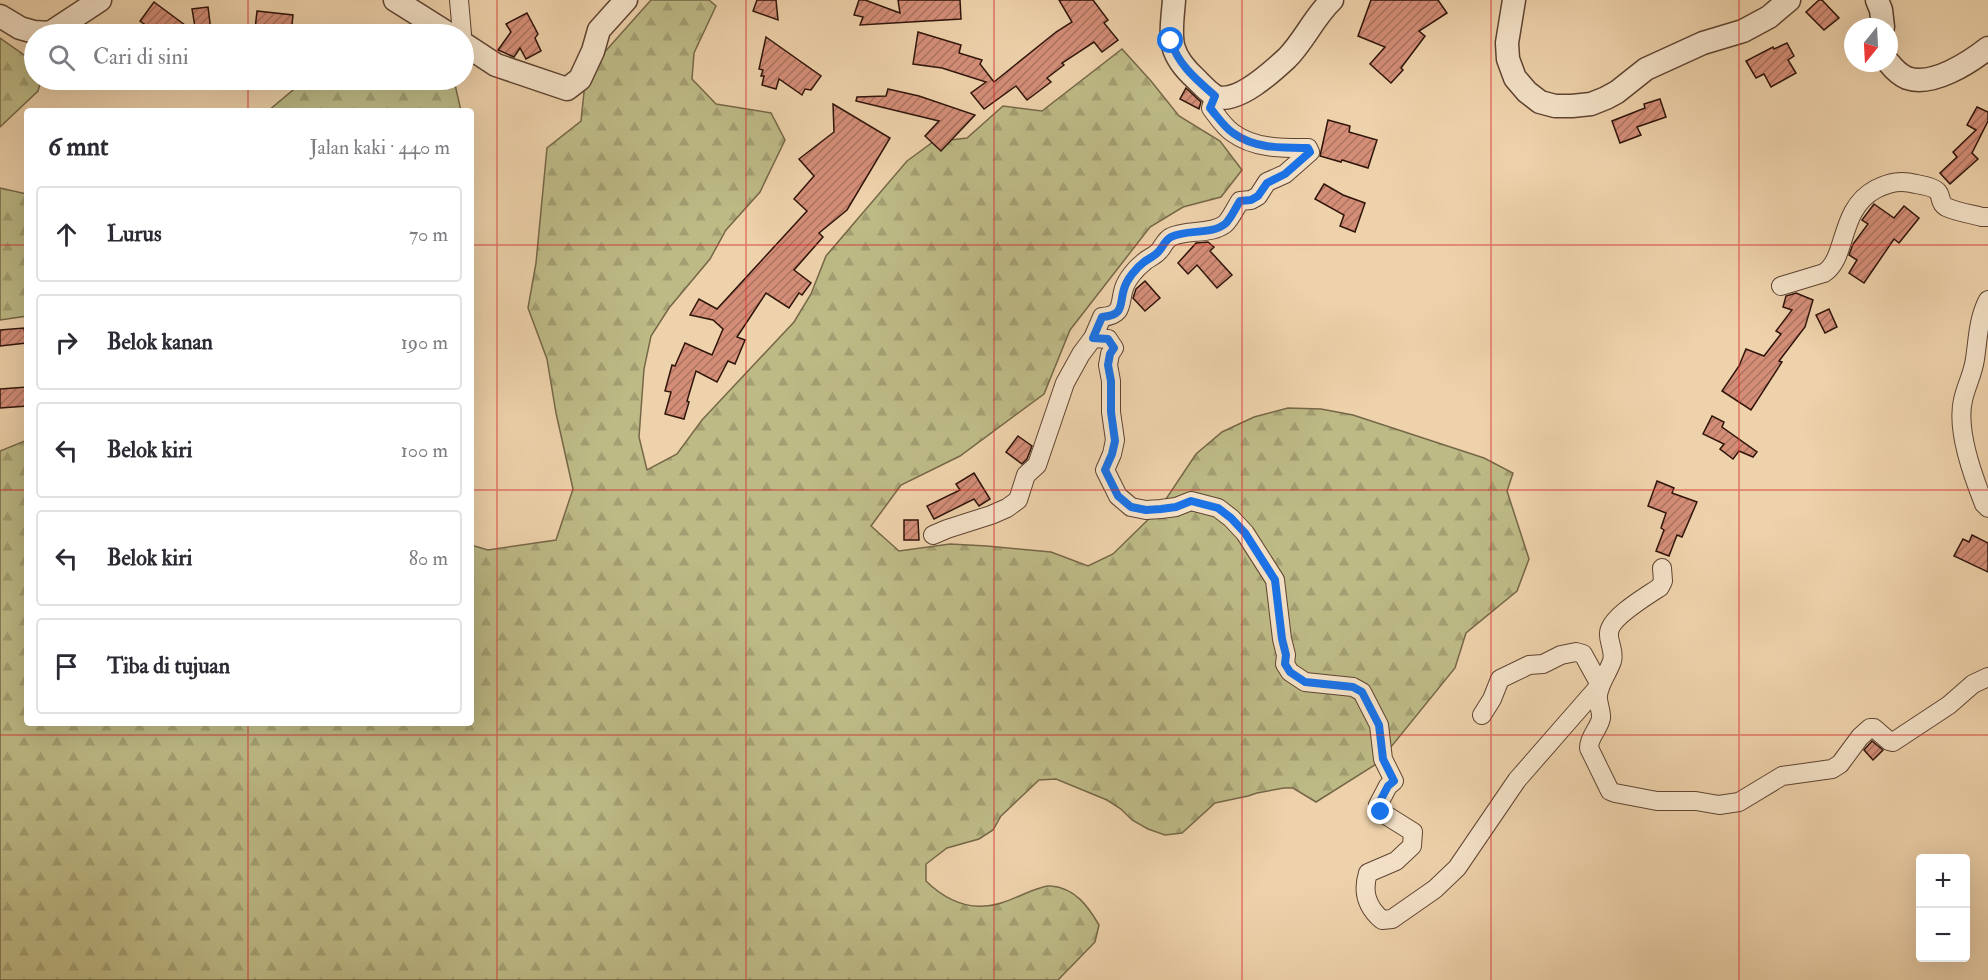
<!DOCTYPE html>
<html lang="id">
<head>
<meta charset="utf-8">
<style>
  :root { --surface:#fff; --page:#f7f7f7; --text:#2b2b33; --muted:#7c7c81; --line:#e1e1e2 }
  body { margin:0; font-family:"IM FELL Double Pica",serif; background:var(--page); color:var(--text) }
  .controls { position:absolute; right:18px; bottom:18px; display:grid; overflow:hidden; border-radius:6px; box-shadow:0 6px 24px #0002 }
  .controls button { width:54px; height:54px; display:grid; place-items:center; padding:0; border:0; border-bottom:2px solid var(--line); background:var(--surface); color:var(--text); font:30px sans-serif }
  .compass { position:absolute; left:1844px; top:18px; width:54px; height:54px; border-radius:50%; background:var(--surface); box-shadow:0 6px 24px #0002; rotate:198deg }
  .stop { position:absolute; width:18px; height:18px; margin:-14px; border:4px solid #1a73e8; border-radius:50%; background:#fff }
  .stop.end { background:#1a73e8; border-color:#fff; box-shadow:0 2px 6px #0008 }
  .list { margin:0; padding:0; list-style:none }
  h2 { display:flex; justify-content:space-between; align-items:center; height:78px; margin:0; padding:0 24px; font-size:26px }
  h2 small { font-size:20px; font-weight:400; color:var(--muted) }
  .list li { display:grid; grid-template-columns:39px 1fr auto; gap:18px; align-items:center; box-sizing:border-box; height:96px; margin:0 12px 12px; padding:0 12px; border:2px solid var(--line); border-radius:6px }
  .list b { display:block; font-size:22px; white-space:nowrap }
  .list em { font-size:20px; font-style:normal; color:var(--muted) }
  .icon { flex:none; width:33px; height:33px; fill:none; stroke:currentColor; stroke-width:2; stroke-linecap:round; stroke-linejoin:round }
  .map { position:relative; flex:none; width:1988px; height:980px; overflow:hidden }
  .search { position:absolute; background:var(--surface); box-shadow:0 6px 24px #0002; left:24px; top:24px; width:450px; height:66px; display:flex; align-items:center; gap:15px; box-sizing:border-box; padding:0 21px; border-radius:33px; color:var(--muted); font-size:22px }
  .panel { position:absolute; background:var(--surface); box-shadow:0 6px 24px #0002; left:24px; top:108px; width:450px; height:618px; border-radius:6px }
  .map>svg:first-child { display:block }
  .forest { fill:url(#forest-firs); stroke:#766748; stroke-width:1.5 }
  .building { fill:url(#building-hatch); stroke:#2f140a; stroke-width:1.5 }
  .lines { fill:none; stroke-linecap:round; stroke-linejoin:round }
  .minor-casing { stroke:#5f4432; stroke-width:20 }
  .tertiary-casing { stroke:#5f4432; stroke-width:25 }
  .minor { stroke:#f4e2c8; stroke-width:18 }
  .tertiary { stroke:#f4e2c8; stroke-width:22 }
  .route { stroke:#1a73e8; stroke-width:8 }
  .grid { fill:none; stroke:#d62828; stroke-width:1.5; stroke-opacity:0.55 }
</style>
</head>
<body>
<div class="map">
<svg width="1988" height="980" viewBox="0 0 1988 980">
  <defs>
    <pattern id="forest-firs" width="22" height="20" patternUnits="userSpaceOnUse" patternTransform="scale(1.5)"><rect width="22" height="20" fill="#bdba86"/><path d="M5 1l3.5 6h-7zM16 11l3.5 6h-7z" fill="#a39f72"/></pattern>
    <pattern id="building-hatch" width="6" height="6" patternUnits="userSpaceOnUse" patternTransform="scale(1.5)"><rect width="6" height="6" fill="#d48e78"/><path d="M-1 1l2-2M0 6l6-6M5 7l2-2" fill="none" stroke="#ac7361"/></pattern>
  </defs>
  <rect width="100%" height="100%" fill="#eed2ab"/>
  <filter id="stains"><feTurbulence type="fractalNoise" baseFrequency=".00333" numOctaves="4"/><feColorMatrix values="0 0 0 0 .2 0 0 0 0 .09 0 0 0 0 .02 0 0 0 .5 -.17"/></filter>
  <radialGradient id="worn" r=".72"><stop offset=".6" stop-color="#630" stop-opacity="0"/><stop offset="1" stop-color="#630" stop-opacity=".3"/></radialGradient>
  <g class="forest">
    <path d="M651,0H709L716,6L694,53L692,79L716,104L771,113L785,140L760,192L726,230L710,259L669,308L651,336L644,369L639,437L647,470L677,454L702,420L794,322L811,294L826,256L907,161L933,142L967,138L1003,106L1042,111L1122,49L1151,81L1179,116L1220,141L1242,170L1221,197L1183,207L1150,227L1070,330L1044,394L960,456L901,485L871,526L899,551L950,544L987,546L1051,552L1088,566L1113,554L1160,508L1196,454L1222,432L1254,417L1288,408L1321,409L1353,415L1484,458L1513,473L1507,491L1529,559L1517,591L1466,633L1455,668L1378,763L1316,802L1293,788H1284L1257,793L1248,796L1215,803L1182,833L1165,835L1148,829L1132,820L1121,809L1107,800L1056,779L1039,780L1001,816L993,830L979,839L947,848L926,864V881C941,896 962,908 984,906C998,906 1012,899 1024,894C1032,891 1043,885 1051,886C1075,888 1088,906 1099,925L1095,942L1058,980H0V451L27,440V723H471V545L488,550L556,540L573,489L556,413L547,359L528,308L536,263L547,148L581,121L586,73Z"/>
    <path d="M0,38L34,62V80H41L38,91L0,127Z"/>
    <path d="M305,80H454L461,111H268Z"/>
    <path d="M0,188L27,194V316L0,320Z"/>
  </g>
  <g class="building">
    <path d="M757,0H776L778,20L753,11Z"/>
    <path d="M859,0H865L900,13L898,0H960L961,19L860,25L863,17L854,15Z"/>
    <path d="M1059,0H1093L1108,20L1104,23L1118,40L1102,52L1094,42L1062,63L1064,65L1047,78L1051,82L1027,100L1016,86L984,109L971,93L986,82L942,68L913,64L918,32L961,45L959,53L982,60L980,64L994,82L1056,32L1072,22Z"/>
    <path d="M1371,0H1438L1447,13L1419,31L1425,36L1401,68L1403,70L1391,83L1370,64L1385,47L1358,36Z"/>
    <path d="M1819,0H1822L1839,18L1824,30L1806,12Z"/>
    <path d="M154,2L197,34H136L144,24L140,21Z"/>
    <path d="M208,7L211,31L196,33L192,9Z"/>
    <path d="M257,11L293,15L291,34L255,29Z"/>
    <path d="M527,13L538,34L535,38L541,51L526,59L520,48L514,57L498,50L511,32L506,24Z"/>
    <path d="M766,37L821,76L811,90L805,89L802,95L779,79L776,89L762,85L764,76H761L763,70L759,69Z"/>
    <path d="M1787,43L1794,56L1788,60L1796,73L1771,87L1764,74L1756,78L1746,61L1773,47L1774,49Z"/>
    <path d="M1186,88L1201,102L1199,109L1180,99Z"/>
    <path d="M888,89L919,96L975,115L941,151L925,136L939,121L856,101L857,97L886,96Z"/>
    <path d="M1660,99L1666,117L1637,127L1641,135L1620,143L1612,121L1645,108L1644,104Z"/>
    <path d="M833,104L890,138L847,210L819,233L823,237L794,270L811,283L802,295L799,293L789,308L766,293L737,337L745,340L735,364L728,361L717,382L696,371L687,401L689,402L684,419L665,414L671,392L665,391L672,365L675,366L685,343L712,355L723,329L713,320L690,315L699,299L717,309L807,211L794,199L814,176L799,159L834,132Z"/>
    <path d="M1977,107L1988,112V121L1972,153L1978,159L1950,184L1940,173L1957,157L1953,152L1976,130L1967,125Z"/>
    <path d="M1328,120L1350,126L1349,132L1377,140L1368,168L1342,160L1341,162L1320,156Z"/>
    <path d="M1324,184L1343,195L1365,203L1355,232L1340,226L1344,215L1315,199Z"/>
    <path d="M1874,204L1894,218L1904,206L1919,218L1899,243L1894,239L1864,283L1849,273L1857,260L1849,255L1853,244L1868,224L1862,220Z"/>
    <path d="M1208,242L1214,247L1210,251L1232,275L1217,288L1197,265L1188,274L1178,263L1196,243Z"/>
    <path d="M1145,281L1160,298L1145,311L1133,298L1136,289Z"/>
    <path d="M1796,293L1813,300L1805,327L1779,361L1782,362L1751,410L1722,391L1739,366L1746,349L1764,356L1781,334L1776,331L1792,310L1783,307L1786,296Z"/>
    <path d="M1829,309L1837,327L1825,333L1816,315Z"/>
    <path d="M24,328L26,343L0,346V330Z"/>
    <path d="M27,387V406L0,408V389Z"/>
    <path d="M1712,416L1724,422L1722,427L1757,452L1753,457L1739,451L1733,459L1720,449L1724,444L1703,434Z"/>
    <path d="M1018,436L1032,446L1027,459L1022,464L1006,452Z"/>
    <path d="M974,473L990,499L979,506L974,499L934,519L927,506L960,490L956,484Z"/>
    <path d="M1657,481L1674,488L1672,493L1697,502L1682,537L1677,535L1669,556L1656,551L1664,530L1661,528L1666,513L1648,506Z"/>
    <path d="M904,520H918L919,540H904Z"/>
    <path d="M1972,535L1988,543V572L1954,556L1963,539L1969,542Z"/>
    <path d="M1872,741L1883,750L1873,760L1864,750Z"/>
  </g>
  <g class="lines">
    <g class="minor-casing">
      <g id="minor">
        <path d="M459,0L462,34"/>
        <path d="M1781,286L1824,273C1848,258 1838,209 1876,189C1890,182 1901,180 1916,184C1922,185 1934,187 1938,192C1942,197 1939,203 1946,207C1957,212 1971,214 1982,217H1988"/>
        <path d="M1988,300C1978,319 1978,339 1975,359C1973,374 1966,386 1963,400C1956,430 1973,476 1984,504L1988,508"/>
        <path d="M1093,338L1108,339L1114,348L1110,354L1108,365L1111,381V412L1115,440L1112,454L1105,470L1118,496L1131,507L1146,510L1161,509L1176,507L1191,501L1218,508L1231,518L1245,533L1275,580L1282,639L1286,655L1285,664L1290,672L1305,682L1353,687L1362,692L1379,725L1383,759L1394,781L1388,786L1378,805L1381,812L1413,832L1412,846L1396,861L1368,873C1362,892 1367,907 1382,920L1392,919L1435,889L1457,868L1517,780L1600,685L1583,654L1576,652L1561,655L1543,664L1529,665L1500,679L1492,699L1482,715"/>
        <path d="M933,535L947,529L991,515L1007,508L1018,500L1026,475L1037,465L1065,383L1081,354L1093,338L1102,317C1124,315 1119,304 1124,288C1127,279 1136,268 1144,262C1148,258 1155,256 1159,251C1163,247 1165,240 1171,237C1186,229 1211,235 1225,224C1230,220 1236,207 1240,201L1251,200L1258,196L1267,182L1285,174L1310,152L1308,148C1283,148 1255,149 1233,133C1224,127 1217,116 1211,108L1215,96"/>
        <path d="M1662,568L1663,581L1660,587C1647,596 1610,617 1609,633C1608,642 1615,651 1612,661C1608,673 1600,682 1598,695C1597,703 1602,711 1601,718C1599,729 1589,736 1589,748L1610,791L1615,793L1657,801H1696L1719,805L1739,802L1782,776L1832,769L1840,764L1860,737L1870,728H1874L1889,741L1893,742L1949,705L1973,684L1988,677"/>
      </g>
    </g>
    <g class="tertiary-casing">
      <g id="tertiary">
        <path d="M395,0L449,34"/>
        <path d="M1174,0C1171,37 1166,52 1196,79C1201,84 1210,94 1217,97C1238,103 1272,72 1287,58C1304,41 1314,17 1332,0"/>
        <path d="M1514,0L1507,43L1508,59L1515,78L1527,92L1540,102L1555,106H1572L1591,104L1606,98L1617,92L1646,69L1703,43L1743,31L1769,17L1789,0"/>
        <path d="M1877,0L1881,10L1883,27"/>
        <path d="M0,16L20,28L34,32L50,33L100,0"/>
        <path d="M464,44L496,65L567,89L580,79L593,51L599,30L626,0"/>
        <path d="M1889,63C1893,68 1900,75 1907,78C1932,87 1969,63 1988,48"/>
      </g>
    </g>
    <use href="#minor" class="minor"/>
    <use href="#tertiary" class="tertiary"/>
  </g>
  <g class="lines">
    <path class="route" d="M1171,41C1178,65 1197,80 1215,96L1210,108C1217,116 1224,127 1233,133C1255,149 1283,148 1308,148L1310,152L1285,174L1267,183L1258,196L1251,200L1240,201C1236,207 1230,220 1225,224C1211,235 1186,229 1171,237C1165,240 1163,247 1159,251C1155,256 1148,259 1144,262C1136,268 1127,279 1124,289C1119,305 1125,315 1102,317L1093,338L1108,339L1114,348L1110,354L1108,365L1111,381V412L1115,441L1112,454L1105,470L1118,496L1131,507L1146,510L1161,509L1176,507L1191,501L1218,508L1231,518L1245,533L1275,580L1282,639L1286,655L1285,664L1290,672L1305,682L1353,687L1362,692L1379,725L1383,759L1394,781L1388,786L1378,805L1381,812"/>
  </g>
  <path class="grid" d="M248,0V34M497,0V980M746,0V980M994,0V980M1242,0V980M1491,0V980M1739,0V980M248,80V111M0,245H27M471,245H1988M0,490H27M471,490H1988M248,723V980M0,735H1988"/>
  <rect width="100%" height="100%" filter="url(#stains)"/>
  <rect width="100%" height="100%" fill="url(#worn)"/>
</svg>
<div class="controls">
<button>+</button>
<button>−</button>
</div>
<svg class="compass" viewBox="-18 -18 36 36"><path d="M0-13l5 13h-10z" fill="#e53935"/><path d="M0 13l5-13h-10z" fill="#7c7c81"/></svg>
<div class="stop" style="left:1171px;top:41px"></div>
<div class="stop end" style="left:1381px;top:812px"></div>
<div class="search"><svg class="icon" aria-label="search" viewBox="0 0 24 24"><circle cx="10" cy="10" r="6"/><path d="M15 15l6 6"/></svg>Cari di sini</div>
<section class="panel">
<h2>6 mnt<small>Jalan kaki · 440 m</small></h2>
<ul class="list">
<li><svg class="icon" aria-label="ahead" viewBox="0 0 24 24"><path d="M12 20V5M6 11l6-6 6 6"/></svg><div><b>Lurus</b></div><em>70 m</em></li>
<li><svg class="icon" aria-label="right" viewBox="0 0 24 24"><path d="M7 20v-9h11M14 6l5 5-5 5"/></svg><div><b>Belok kanan</b></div><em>190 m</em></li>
<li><svg class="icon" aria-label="left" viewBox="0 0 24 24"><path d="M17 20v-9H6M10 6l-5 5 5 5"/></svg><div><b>Belok kiri</b></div><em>100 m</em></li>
<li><svg class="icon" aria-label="left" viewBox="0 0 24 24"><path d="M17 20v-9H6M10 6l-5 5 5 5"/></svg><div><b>Belok kiri</b></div><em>80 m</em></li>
<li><svg class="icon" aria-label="arrive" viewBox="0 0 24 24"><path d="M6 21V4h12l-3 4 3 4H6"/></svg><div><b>Tiba di tujuan</b></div></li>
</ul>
</section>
</div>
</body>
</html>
